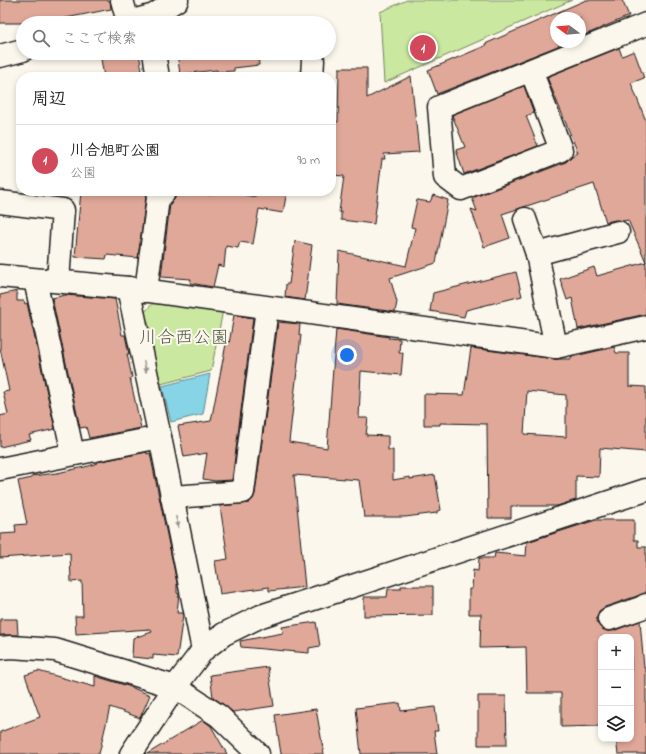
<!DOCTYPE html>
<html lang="ja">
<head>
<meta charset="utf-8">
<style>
  :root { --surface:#fff; --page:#f6f6f6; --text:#222; --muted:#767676; --line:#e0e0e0; --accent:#d1495b }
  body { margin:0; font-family:"Indie Flower","Klee One",sans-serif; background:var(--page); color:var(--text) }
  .controls { position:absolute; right:12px; bottom:12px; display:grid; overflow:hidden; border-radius:8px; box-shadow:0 2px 6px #0003 }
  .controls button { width:36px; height:36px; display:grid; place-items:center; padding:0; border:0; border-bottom:1px solid var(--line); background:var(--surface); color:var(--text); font:20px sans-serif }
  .compass { position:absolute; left:550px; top:12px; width:36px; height:36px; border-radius:50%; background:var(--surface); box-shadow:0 2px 6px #0003; rotate:286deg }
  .you { position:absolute; left:347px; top:355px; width:14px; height:14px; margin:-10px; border:3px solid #fff; border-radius:50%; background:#1a73e8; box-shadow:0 0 0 6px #1a73e833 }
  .badge { display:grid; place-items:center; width:26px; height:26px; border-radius:50%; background:var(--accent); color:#fff; font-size:13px; font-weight:700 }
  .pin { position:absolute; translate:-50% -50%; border:2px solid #fff; box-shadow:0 1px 4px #0006 }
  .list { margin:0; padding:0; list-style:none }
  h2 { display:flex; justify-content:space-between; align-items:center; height:52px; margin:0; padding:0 16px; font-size:17px }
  h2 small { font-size:13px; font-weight:400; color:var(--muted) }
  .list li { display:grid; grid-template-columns:26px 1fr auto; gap:12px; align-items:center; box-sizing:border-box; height:72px; padding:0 16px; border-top:1px solid var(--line) }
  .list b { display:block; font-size:15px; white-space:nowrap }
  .list p { margin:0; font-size:13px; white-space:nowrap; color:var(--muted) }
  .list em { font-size:13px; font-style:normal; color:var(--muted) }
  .icon { flex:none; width:22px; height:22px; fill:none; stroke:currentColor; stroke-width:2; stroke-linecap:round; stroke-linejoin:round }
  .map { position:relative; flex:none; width:646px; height:754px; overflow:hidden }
  .search { position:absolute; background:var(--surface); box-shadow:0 2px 6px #0003; left:16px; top:16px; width:320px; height:44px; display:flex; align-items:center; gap:10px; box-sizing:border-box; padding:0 14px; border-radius:22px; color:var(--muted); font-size:15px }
  .panel { position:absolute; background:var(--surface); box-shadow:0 2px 6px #0003; left:16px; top:72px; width:320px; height:124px; border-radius:16px }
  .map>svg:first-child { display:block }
  .green { fill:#cae89f; stroke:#73825e }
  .water { fill:#86d4e5; stroke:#5c8a95 }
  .building { fill:#e0a899; stroke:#1c1c1c; fill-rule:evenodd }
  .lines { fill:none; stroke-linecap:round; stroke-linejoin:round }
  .minor-casing { stroke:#1c1c1c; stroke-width:25 }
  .minor { stroke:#fbf7ec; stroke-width:22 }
  .oneway { fill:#97948e }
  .labels { text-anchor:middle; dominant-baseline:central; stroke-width:4; stroke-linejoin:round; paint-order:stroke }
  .park-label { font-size:18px; fill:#505943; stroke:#fbf7ec }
</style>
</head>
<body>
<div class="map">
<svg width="646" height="754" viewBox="0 0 646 754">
  <rect width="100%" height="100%" fill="#fbf7ec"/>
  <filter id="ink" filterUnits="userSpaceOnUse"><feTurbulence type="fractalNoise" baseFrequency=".025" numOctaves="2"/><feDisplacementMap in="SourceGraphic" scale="8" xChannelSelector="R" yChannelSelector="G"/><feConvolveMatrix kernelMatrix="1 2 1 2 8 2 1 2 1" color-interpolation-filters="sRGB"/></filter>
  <g filter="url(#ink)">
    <g class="green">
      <path d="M407,0H572L384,83L380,12Z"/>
      <path d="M154,302L223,310L211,371L161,384L143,314Z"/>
    </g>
    <path class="water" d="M210,374L203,414L171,422L162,386Z"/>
    <g class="building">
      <path d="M0,0H110L111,9L61,19L62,23H0Z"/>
      <path d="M586,0H622L629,16L580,37V18H556V42H568L437,94L428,70L485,46V44Z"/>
      <path d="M619,48L622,56L634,51L644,78L631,83L646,121V262L628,220L623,221L615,220L606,222L594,184L502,214L510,238L484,247L471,209L477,211L472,198L566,162L572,156L578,153L547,77Z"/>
      <path d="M100,53H139L143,77H104Z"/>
      <path d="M177,53H258L259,65L234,68V71L217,72V70L180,74Z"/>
      <path d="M339,68H367V98L411,76L419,152L384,154L385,159H382L374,224L341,220V212H339L344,176L331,175L333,121L338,122Z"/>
      <path d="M524,86L534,113L526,116L538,146L464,174L456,150L465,147L452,115Z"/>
      <path d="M81,191H148L146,196L138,258L107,255L106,259L75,257Z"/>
      <path d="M213,191H225L256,197L257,191H287L283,213L259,209L253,244L240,242L238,248L226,246L224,267L218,265L213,287L190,283L191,279L161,277L170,204L174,200L177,192L212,195Z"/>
      <path d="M433,195L448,200L436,263L390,278L397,302L395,312L337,304L339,251L406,266L415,228L411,227L417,200L430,202Z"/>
      <path d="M295,241L312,245L305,300L285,297L286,284H289Z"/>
      <path d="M646,262V314L578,329L572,298L567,300L560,279L594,267L597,276Z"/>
      <path d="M516,272L522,296L466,310L464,317L430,311L433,293Z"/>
      <path d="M17,291V301H24L25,304L27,303L55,429L29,435L31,440L0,447V416L8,414L3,392L9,391L0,348V295Z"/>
      <path d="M65,295L115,299L122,335H125L129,354H127L132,377L130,378L141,428L89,438L86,427L80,428L52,298Z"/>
      <path d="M234,315L253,318L232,480L215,481L203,479L207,453L184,457L178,426L211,421L226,344H229Z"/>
      <path d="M278,322L300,324L299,335H301L289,442L327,448L336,329L389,337L388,338L400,339L399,353H403L401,375L361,371L359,418H368L366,435L388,436V450H393V480L410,477V479L435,475L441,510L437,511V513L405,517H364L359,480L294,475L305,587L269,591V587L220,594L215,561L228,559L220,506L249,503L253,499L255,494Z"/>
      <path d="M614,347L616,353H629V386L646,387V452L600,448L599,477L576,476V500L557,506H511V518H488L487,424L440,423V425H424V394L464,395L471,348L555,359H571V357ZM527,391L566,395V437L524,434Z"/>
      <path d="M147,452V454L150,453L177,583V593L179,594L177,613H183V615L177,657L153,655V659L132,657L133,638L152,632L151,629L76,634L75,616H83L82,581L71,582L70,553L0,558V534L16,533L15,525L27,524L18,481L32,478V476L57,473L89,466L97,463V462Z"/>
      <path d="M596,520H634V540H638V547H646V593L605,607L599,611L597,617V623L601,628L607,631H613L640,621L644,668H646V754H618L616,739H631V637H601V726L561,727V693H527L526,647L480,648L481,614H469V589H472L473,570L478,571L479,558H494L495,553L526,556L527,542Z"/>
      <path d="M401,586H433V615L364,616V597H387L388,589H401Z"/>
      <path d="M0,619H17L18,635H0Z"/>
      <path d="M316,622L320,646L309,648V653L241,647L240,641L283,633L282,627Z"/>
      <path d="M268,667L274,706L233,712L213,697L210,675Z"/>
      <path d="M38,671L95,687V676L128,686L150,695L140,718L110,707L99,754H0V732L40,717L25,675Z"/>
      <path d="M478,696H506L507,745H478Z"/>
      <path d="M400,703L401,711L435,707L438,731H434L437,754H361L356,708Z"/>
      <path d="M316,709L324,754H281L275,715Z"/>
      <path d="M203,720L211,726L227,754H147Z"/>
    </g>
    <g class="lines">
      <g class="minor-casing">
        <g id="minor">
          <path d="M122,0L128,22"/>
          <path d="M125,23L154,15L177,0"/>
          <path d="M154,53L158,77"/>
          <path d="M0,56L23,50"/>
          <path d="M531,70L561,150L461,189L445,177L439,107L646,24"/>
          <path d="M312,77L313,60"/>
          <path d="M0,202L63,210L58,281"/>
          <path d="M525,219L537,254L556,347"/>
          <path d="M537,254L618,232"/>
          <path d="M0,276L128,288L556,347L646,327"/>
          <path d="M35,280L73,454"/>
          <path d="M128,288L160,437L203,650"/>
          <path d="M146,291L158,198L165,191"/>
          <path d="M0,469L160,437"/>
          <path d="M172,497L243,492L267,308"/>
          <path d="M609,619L641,608L646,605"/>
          <path d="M0,648L11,647L55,650L175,687L219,716L258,754"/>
          <path d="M131,754L175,687L203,650L224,634L261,616L646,490"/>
        </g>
      </g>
      <use href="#minor" class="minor"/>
    </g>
    <defs><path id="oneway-solid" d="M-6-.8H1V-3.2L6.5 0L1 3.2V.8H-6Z"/></defs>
    <g class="oneway">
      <use href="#oneway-solid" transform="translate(145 367) rotate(78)"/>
      <use href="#oneway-solid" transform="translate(177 522) rotate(79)"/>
    </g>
  </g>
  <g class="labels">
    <g class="park-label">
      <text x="184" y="339">川合西公園</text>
    </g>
  </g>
</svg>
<div class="controls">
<button>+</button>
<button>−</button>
<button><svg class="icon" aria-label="layers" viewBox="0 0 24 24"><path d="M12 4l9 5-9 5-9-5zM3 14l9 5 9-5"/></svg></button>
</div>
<svg class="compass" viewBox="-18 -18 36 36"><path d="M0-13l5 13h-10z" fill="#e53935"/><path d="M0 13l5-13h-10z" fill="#767676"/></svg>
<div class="you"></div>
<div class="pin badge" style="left:423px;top:48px">1</div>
<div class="search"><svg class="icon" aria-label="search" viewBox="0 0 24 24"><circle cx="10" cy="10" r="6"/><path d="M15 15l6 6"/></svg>ここで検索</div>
<section class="panel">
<h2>周辺<small></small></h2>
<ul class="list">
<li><span class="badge">1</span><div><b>川合旭町公園</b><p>公園</p></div><em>90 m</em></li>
</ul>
</section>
</div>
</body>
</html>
